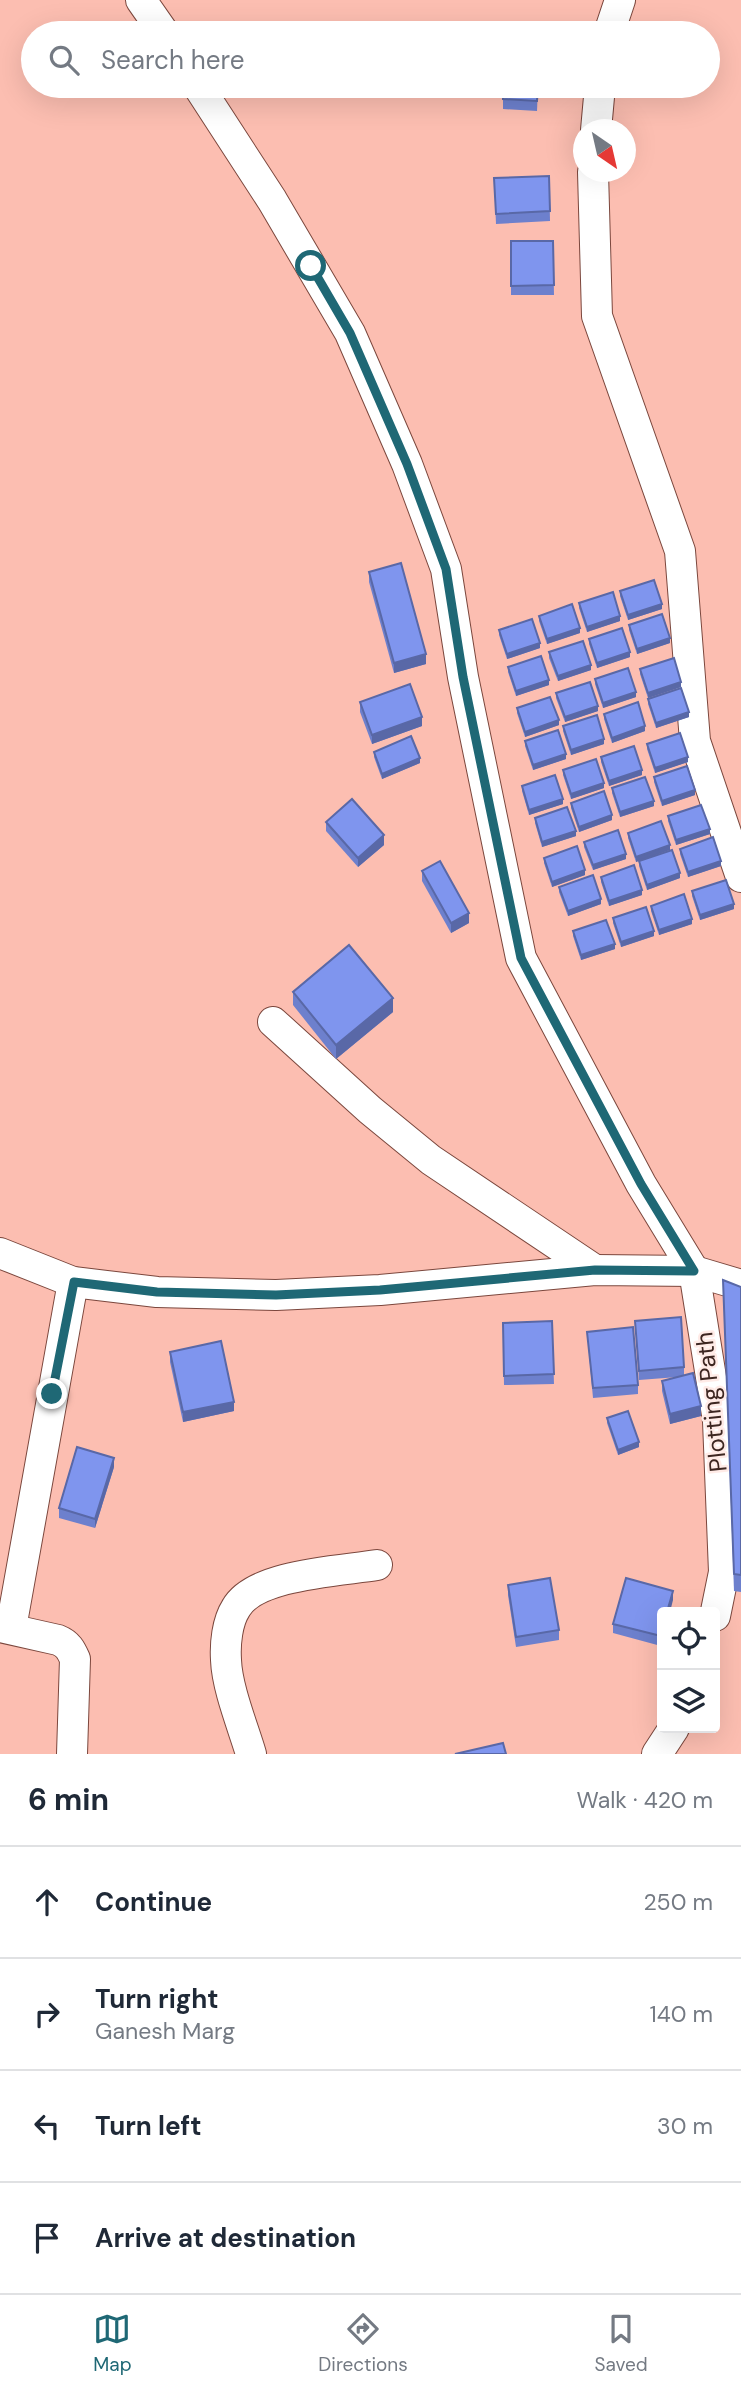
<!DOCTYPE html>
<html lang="en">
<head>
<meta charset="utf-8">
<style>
  :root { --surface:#fff; --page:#f6f6f7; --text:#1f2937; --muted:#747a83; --line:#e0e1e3; --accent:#1f6875 }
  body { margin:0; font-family:"DM Sans",sans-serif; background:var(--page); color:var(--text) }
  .controls { position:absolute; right:21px; bottom:21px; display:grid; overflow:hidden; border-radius:7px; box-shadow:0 7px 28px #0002 }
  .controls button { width:63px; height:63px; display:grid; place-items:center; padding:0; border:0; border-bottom:2px solid var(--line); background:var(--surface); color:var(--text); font:35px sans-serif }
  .compass { position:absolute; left:573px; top:119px; width:63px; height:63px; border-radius:50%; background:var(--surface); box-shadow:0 7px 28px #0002; rotate:146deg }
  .stop { position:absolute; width:21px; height:21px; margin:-16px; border:5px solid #1f6875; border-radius:50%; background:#fff }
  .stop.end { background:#1f6875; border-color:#fff; box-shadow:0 2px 7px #0008 }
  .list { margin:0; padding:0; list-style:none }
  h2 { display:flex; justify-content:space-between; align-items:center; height:91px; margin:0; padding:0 28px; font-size:30px }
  h2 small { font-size:23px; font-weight:400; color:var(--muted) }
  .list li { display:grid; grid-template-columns:46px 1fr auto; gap:21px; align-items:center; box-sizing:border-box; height:112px; padding:0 28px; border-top:2px solid var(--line) }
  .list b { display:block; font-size:26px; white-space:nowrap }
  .list p { margin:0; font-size:23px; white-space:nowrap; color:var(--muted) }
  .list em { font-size:23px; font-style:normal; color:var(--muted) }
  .icon { flex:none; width:38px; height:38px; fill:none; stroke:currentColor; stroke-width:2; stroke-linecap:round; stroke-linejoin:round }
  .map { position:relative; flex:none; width:741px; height:1754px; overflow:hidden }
  .search { position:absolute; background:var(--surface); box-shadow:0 7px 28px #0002; left:21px; right:21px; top:21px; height:77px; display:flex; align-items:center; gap:18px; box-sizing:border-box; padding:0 24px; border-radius:38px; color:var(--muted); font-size:26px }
  .sheet { height:539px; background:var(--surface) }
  nav { display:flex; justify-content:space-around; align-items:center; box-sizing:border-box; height:98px; border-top:2px solid var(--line); background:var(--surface); font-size:19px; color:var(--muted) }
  nav a { display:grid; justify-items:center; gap:4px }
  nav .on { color:var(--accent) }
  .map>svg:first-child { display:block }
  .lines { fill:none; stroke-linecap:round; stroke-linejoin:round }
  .minor-casing { stroke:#7b473d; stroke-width:32 }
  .minor { stroke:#fff; stroke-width:30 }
  .wall { fill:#6d80cd }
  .shaded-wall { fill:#5968a7 }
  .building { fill:#7f95ee; stroke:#5968a7; stroke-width:2 }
  .route { stroke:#1f6875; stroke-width:9 }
  .labels { text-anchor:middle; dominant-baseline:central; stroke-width:5; stroke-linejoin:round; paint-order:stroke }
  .street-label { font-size:24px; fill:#3d2621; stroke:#ffebe7 }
</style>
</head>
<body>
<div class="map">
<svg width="741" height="1754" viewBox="0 0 741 1754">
  <rect width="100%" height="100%" fill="#fcbeb1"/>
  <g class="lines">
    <g class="minor-casing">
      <g id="minor">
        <path d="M141,0L164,33"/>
        <path d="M609,33L620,0"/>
        <path d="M198,86L272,200L350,333L407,464L446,569L463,677L521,958L641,1184L694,1271L718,1421L724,1572L715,1616"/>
        <path d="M596,130L600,86"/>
        <path d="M593,172L597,316L680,551L695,741L741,877"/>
        <path d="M273,1022L370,1110L431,1160L595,1270"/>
        <path d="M0,1253L73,1282L157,1292L276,1295L380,1290L595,1270L694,1271L741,1285"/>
        <path d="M0,1627L58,1640C68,1644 71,1650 75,1659L72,1754"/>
        <path d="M11,1628L73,1282"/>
        <path d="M251,1754C243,1727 227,1688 226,1660C225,1644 227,1622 236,1608C255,1574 341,1571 377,1565"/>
        <path d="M657,1754L674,1728"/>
      </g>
    </g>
    <use href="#minor" class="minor"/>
  </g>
  <g class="wall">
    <path d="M503,86H538L537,111L503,109Z"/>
    <path d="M549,176L550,221L496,224L494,178Z"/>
    <path d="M511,241H553L554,295H511Z"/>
    <path d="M369,572L426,664L394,673L369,582Z"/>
    <path d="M620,591L662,609L628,620L620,596Z"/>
    <path d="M579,603L620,621L587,632L579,608Z"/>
    <path d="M539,616L580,633L547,644L539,621Z"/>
    <path d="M629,625L670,643L637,654L629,630Z"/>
    <path d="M499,630L540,648L507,659L499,635Z"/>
    <path d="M589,639L630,657L597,668L589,644Z"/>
    <path d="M549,652L591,670L558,681L549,658Z"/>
    <path d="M508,667L549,685L516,696L508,672Z"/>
    <path d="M640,669L681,687L648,698L640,674Z"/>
    <path d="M595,679L636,697L603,708L595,684Z"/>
    <path d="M556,693L598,711L565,722L556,698Z"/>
    <path d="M648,699L689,717L656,728L648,704Z"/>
    <path d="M360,702L422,726L372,744L360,712Z"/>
    <path d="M517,708L559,725L525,737L517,713Z"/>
    <path d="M604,714L645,731L612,743L604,719Z"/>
    <path d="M563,726L604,744L571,755L563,731Z"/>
    <path d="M525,741L566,759L533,770L525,746Z"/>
    <path d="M647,744L688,762L655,773L647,749Z"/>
    <path d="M374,752L420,763L382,779L374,757Z"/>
    <path d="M601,757L642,775L609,786L601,762Z"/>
    <path d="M563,770L604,788L571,799L563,775Z"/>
    <path d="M654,777L695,795L662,806L654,782Z"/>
    <path d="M522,786L563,804L529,815L522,791Z"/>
    <path d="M612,788L654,806L620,817L612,793Z"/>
    <path d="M571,803L612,820L579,832L571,808Z"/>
    <path d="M668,816L710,834L676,845L668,821Z"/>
    <path d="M535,818L576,836L542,847L535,823Z"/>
    <path d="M326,822L384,845L358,867L326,831Z"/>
    <path d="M628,833L670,845L636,862L628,838Z"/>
    <path d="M584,842L626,859L593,870L584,847Z"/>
    <path d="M680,849L721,866L688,877L680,854Z"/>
    <path d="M544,858L585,875L552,887L544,863Z"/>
    <path d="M639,861L680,878L647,890L639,866Z"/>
    <path d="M422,871L469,923L451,933L422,881Z"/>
    <path d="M601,877L642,895L609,906L601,882Z"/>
    <path d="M559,887L601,904L568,916L559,892Z"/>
    <path d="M692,891L734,909L700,920L692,896Z"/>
    <path d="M651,906L692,924L659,935L651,911Z"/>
    <path d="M613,918L654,936L621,947L613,923Z"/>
    <path d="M573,931L615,949L581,960L573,936Z"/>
    <path d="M293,992L393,1012L336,1059L293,1005Z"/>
    <path d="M723,1280L741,1287V1592L734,1591Z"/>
    <path d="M552,1321L554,1384L504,1385L503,1323Z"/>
    <path d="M635,1321L684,1367V1376L701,1416L670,1424L662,1391V1381L678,1377L639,1380Z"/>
    <path d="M587,1332L638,1385V1394L593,1398Z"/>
    <path d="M170,1352L234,1411L183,1422L170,1362Z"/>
    <path d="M607,1418L639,1447L618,1455L607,1423Z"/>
    <path d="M114,1467L95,1528L59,1518V1508Z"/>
    <path d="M508,1585L559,1630V1640L516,1647L508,1595Z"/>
    <path d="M673,1600L662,1612V1640L661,1646L613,1633V1624Z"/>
  </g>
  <g class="shaded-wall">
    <path d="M662,604V609L628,620V615Z"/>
    <path d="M620,616V621L587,632V627Z"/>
    <path d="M580,628V633L547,644V639Z"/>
    <path d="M670,638V643L637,654V649Z"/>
    <path d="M540,643V648L507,659V654Z"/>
    <path d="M630,652V657L597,668V663Z"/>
    <path d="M426,654V664L394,673V663Z"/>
    <path d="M591,665V670L558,681V676Z"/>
    <path d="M549,680V685L516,696V691Z"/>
    <path d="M681,682V687L648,698V693Z"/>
    <path d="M636,692V697L603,708V703Z"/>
    <path d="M598,706V711L565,722V717Z"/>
    <path d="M689,712V717L656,728V723Z"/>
    <path d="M422,717V726L372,744V735Z"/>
    <path d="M559,720V725L525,737V732Z"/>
    <path d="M645,726V731L612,743V738Z"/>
    <path d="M604,739V744L571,755V750Z"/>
    <path d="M566,754V759L533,770V765Z"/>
    <path d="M688,757V762L655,773V768Z"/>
    <path d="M420,758V763L382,779V774Z"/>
    <path d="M642,770V775L609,786V781Z"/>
    <path d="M604,783V788L571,799V794Z"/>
    <path d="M695,790V795L662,806V801Z"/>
    <path d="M563,799V804L529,815V810Z"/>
    <path d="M654,801V806L620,817V812Z"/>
    <path d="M612,815V820L579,832V827Z"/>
    <path d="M710,829V834L676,845V840Z"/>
    <path d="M576,831V836L542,847V842Z"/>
    <path d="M384,835V845L358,867V858Z"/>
    <path d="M670,845V850L636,862V857Z"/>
    <path d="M626,854V859L593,870V865Z"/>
    <path d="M721,861V866L688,877V872Z"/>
    <path d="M585,870V875L552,887V882Z"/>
    <path d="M680,873V878L647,890V885Z"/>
    <path d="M642,890V895L609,906V901Z"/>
    <path d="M601,899V904L568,916V911Z"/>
    <path d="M734,904V909L700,920V915Z"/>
    <path d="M469,913V923L451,933V923Z"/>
    <path d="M692,919V924L659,935V930Z"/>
    <path d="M654,931V936L621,947V942Z"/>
    <path d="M615,944V949L581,960V955Z"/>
    <path d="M393,998V1012L336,1059V1045Z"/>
    <path d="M234,1402V1411L183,1422V1412Z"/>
    <path d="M701,1406V1416L670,1424V1414Z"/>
    <path d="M639,1442V1447L618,1455V1450Z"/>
    <path d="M114,1458V1467L95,1528V1519Z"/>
    <path d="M673,1591V1600L670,1612H667Z"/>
  </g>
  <g class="building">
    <path d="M522,32L577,33H522Z"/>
    <path d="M503,86H538L537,101L503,99Z"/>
    <path d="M549,176L550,211L496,214L494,178Z"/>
    <path d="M511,241H553L554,285L511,286Z"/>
    <path d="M401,563L426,654L394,663L369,572Z"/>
    <path d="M654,580L662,604L628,615L620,591Z"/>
    <path d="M613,592L620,616L587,627L579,603Z"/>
    <path d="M572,604L580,628L547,639L539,616Z"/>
    <path d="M662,614L670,638L637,649L629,625Z"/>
    <path d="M532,619L540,643L507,654L499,630Z"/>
    <path d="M622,628L630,652L597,663L589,639Z"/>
    <path d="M583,641L591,665L558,676L549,652Z"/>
    <path d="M541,656L549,680L516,691L508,667Z"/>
    <path d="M674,658L681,682L648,693L640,669Z"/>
    <path d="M628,668L636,692L603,703L595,679Z"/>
    <path d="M590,682L598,706L565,717L556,693Z"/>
    <path d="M410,684L422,717L372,735L360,702Z"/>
    <path d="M681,688L689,712L656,723L648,699Z"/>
    <path d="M550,697L559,720L525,732L517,708Z"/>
    <path d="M638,702L645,726L612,738L604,714Z"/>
    <path d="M597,715L604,739L571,750L563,726Z"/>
    <path d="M558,730L566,754L533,765L525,741Z"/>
    <path d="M680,733L688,757L655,768L647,744Z"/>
    <path d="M411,736L420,758L382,774L374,752Z"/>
    <path d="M634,746L642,770L609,781L601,757Z"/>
    <path d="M596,759L604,783L571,794L563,770Z"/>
    <path d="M687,766L695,790L662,801L654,777Z"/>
    <path d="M555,775L563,799L529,810L522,786Z"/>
    <path d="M645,777L654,801L620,812L612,788Z"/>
    <path d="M604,791L612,815L579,827L571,803Z"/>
    <path d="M352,799L384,835L358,858L326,822Z"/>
    <path d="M701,805L710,829L676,840L668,816Z"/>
    <path d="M567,807L576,831L542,842L535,818Z"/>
    <path d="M661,821L670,845L636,857L628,833Z"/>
    <path d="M618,830L626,854L593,865L584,842Z"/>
    <path d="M713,837L721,861L688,872L680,849Z"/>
    <path d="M577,846L585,870L552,882L544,858Z"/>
    <path d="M672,850L680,873L647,885L639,861Z"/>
    <path d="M440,861L469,913L451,923L422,871Z"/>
    <path d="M634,865L642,890L609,901L601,877Z"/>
    <path d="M593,875L601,899L568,911L559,887Z"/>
    <path d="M726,880L734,904L700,915L692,891Z"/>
    <path d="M684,894L692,919L659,930L651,906Z"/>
    <path d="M646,907L654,931L621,942L613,918Z"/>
    <path d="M606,920L615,944L581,955L573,931Z"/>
    <path d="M349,945L393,998L336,1045L293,992Z"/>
    <path d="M723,1280L741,1287V1575L734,1574Z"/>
    <path d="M681,1317L684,1367L639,1371L635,1321Z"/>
    <path d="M552,1321L554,1374L504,1376L503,1323Z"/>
    <path d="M633,1327L638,1385L593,1388L587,1332Z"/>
    <path d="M221,1341L234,1402L183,1412L170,1352Z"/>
    <path d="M693,1373L701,1406L670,1414L662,1381Z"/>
    <path d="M628,1411L639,1442L618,1450L607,1418Z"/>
    <path d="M77,1447L114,1458L95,1519L59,1508Z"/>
    <path d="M550,1578L559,1630L516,1637L508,1585Z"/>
    <path d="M626,1578L673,1591L667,1612H662V1630L661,1636L613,1624Z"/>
    <path d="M503,1743L506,1754H455Z"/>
  </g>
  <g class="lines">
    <path class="route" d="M52,1394L74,1282L157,1292L276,1295L380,1290L595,1270L694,1271L641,1184L521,958L463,677L446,569L407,464L350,333L311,266"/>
  </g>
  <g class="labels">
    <g class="street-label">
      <text transform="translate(711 1402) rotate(-96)">Plotting Path</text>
    </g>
  </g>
</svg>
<div class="controls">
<button><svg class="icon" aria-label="locate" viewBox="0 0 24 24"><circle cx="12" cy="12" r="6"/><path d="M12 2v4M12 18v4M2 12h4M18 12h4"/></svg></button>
<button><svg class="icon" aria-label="layers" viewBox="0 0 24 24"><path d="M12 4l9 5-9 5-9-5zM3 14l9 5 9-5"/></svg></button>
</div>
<svg class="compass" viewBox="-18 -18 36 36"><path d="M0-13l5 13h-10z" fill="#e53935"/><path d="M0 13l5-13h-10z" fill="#747a83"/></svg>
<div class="stop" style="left:311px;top:266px"></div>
<div class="stop end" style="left:52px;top:1394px"></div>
<div class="search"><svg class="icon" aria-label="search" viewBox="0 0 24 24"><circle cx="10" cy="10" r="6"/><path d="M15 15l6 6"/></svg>Search here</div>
</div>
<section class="sheet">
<h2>6 min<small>Walk · 420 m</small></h2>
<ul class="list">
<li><svg class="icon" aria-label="ahead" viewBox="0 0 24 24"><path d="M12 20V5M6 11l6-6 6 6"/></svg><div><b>Continue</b></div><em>250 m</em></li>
<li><svg class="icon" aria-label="right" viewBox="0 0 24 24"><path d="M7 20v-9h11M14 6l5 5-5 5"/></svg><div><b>Turn right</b><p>Ganesh Marg</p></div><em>140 m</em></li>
<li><svg class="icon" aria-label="left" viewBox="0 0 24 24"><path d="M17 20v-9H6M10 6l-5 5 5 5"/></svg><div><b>Turn left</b></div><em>30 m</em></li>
<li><svg class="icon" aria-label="arrive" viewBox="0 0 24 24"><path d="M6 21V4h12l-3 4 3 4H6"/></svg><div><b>Arrive at destination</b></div></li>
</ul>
</section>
<nav>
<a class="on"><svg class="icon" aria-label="map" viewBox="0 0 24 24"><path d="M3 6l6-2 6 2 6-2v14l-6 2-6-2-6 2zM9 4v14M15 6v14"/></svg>Map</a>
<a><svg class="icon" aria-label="directions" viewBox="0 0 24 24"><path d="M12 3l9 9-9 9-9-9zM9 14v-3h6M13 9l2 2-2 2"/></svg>Directions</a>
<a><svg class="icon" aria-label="saved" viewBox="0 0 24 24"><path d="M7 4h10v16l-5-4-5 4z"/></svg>Saved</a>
</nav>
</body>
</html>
